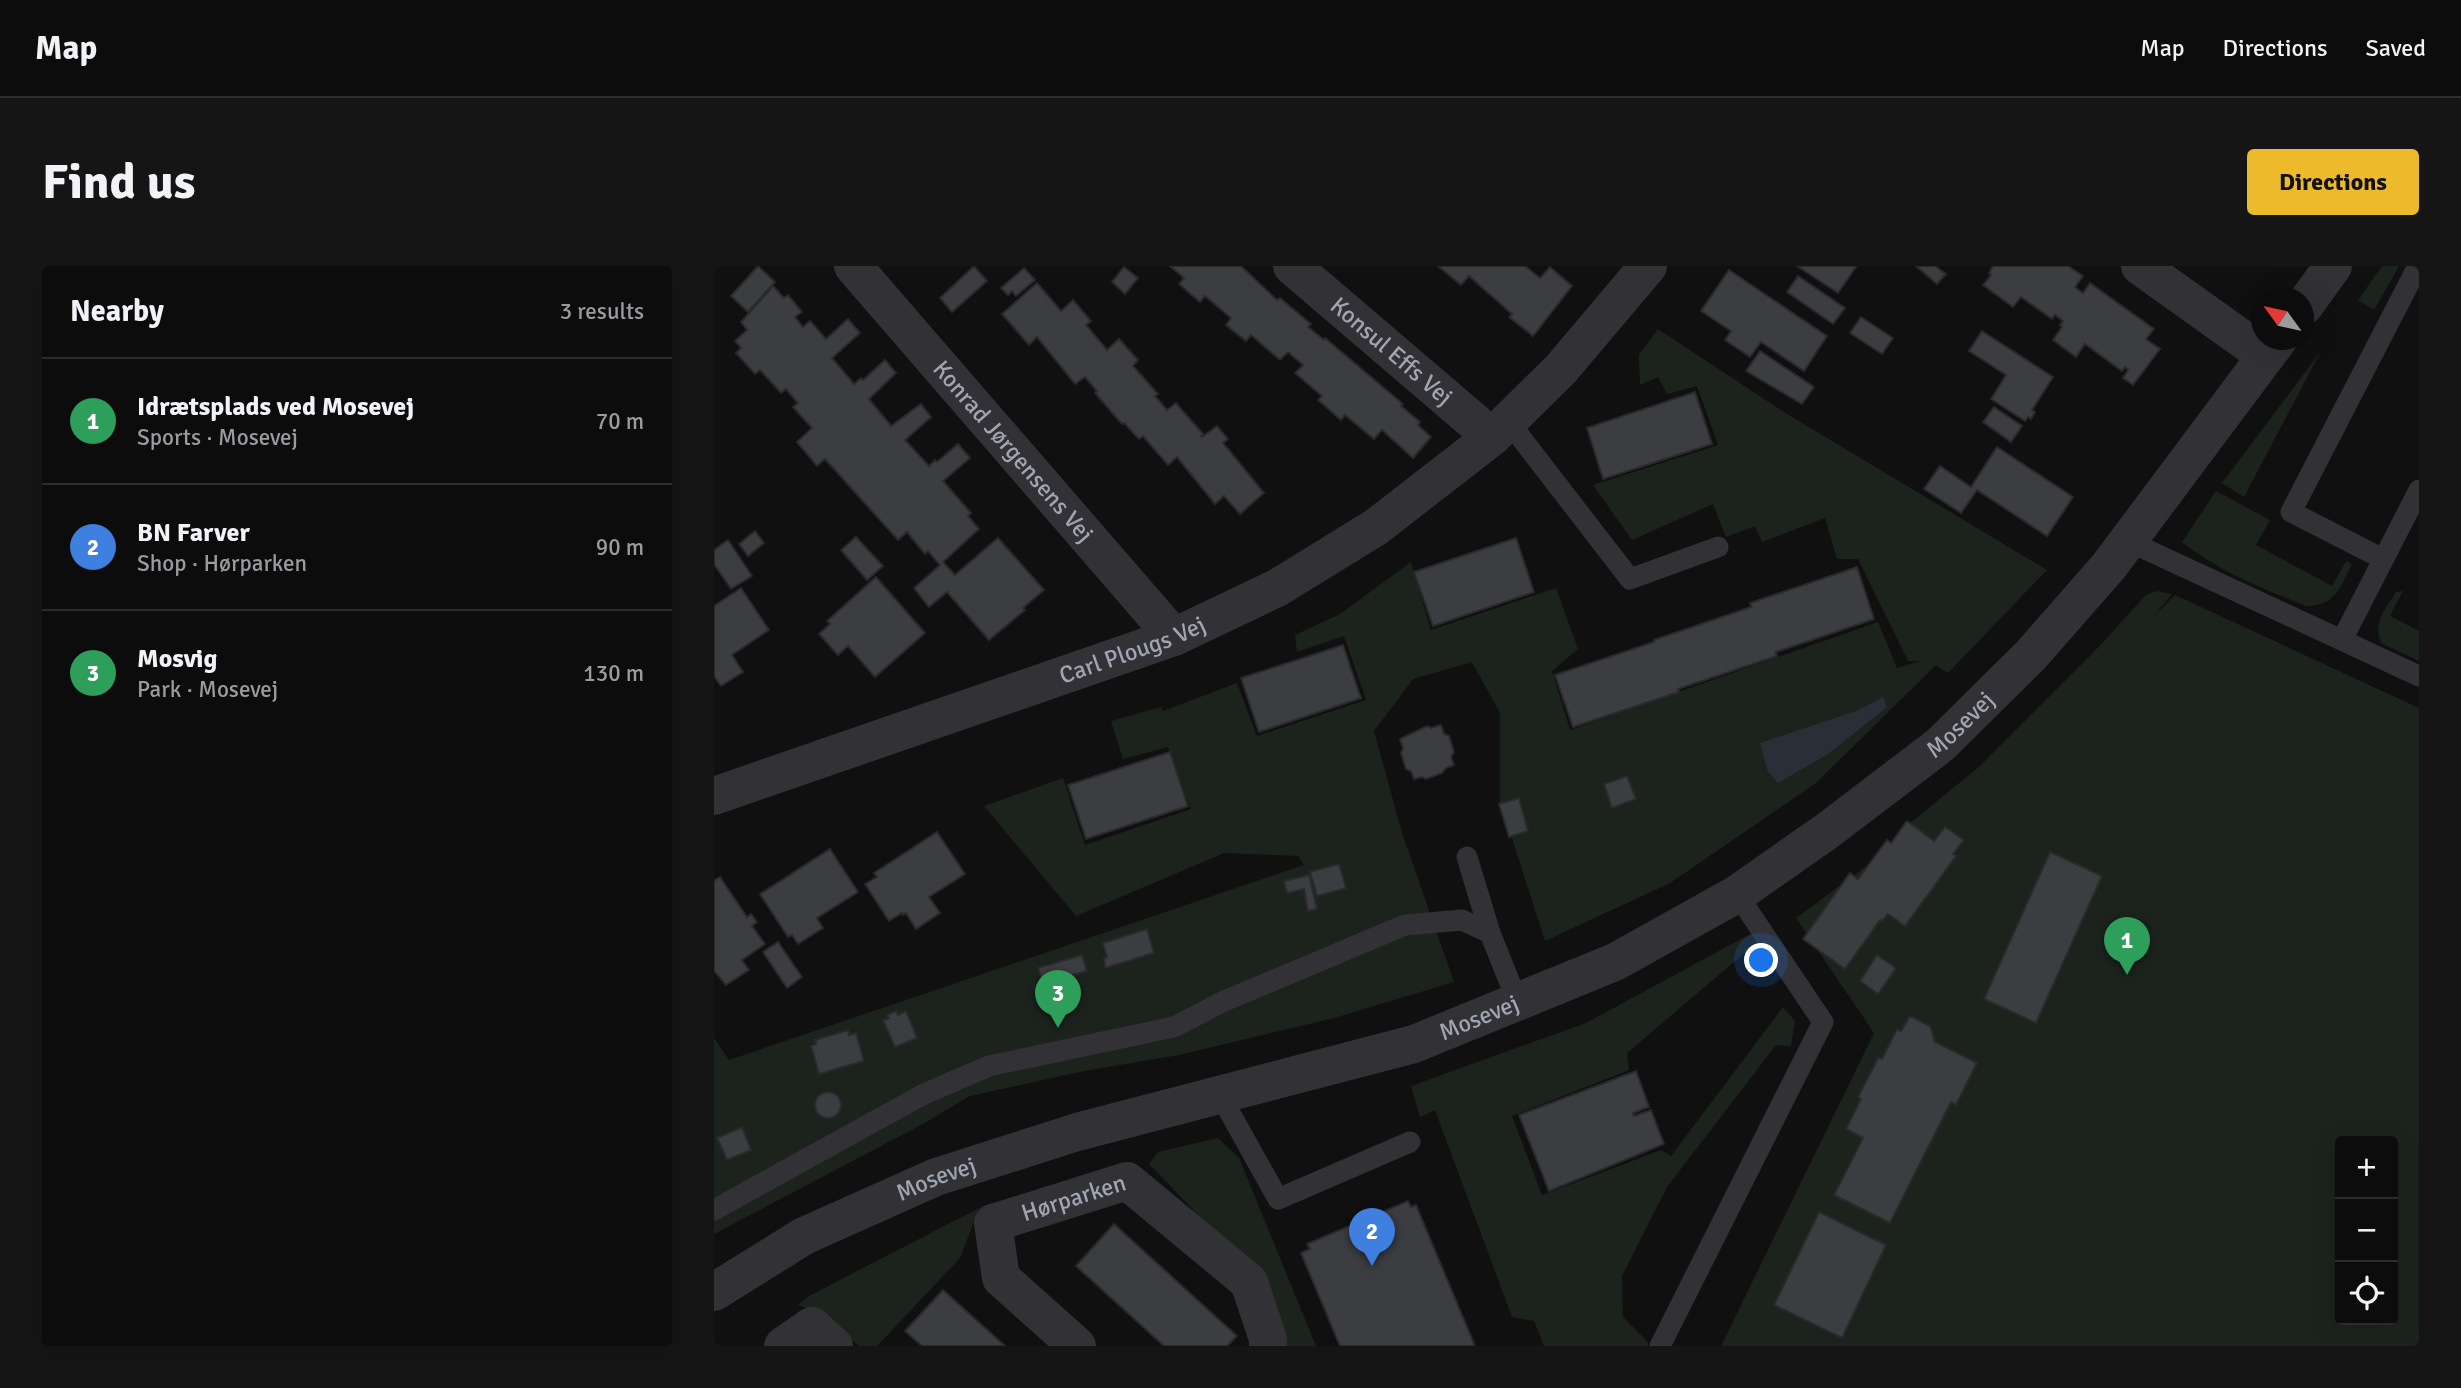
<!DOCTYPE html>
<html lang="en">
<head>
<meta charset="utf-8">
<style>
  :root { --surface:#0c0c0d; --page:#151516; --text:#f1f3f6; --muted:#9a9b9d; --line:#2c2c2e; --accent:#edba2c }
  body { margin:0; font-family:Signika,sans-serif; background:var(--page); color:var(--text) }
  .controls { position:absolute; right:21px; bottom:21px; display:grid; overflow:hidden; border-radius:7px; box-shadow:0 7px 28px #0002 }
  .controls button { width:63px; height:63px; display:grid; place-items:center; padding:0; border:0; border-bottom:2px solid var(--line); background:var(--surface); color:var(--text); font:35px sans-serif }
  .compass { position:absolute; left:1537px; top:21px; width:63px; height:63px; border-radius:50%; background:var(--surface); box-shadow:0 7px 28px #0002; rotate:303deg }
  .you { position:absolute; left:1048px; top:695px; width:24px; height:24px; margin:-18px; border:5px solid #fff; border-radius:50%; background:#1a73e8; box-shadow:0 0 0 10px #1a73e833 }
  .badge { display:grid; place-items:center; width:46px; height:46px; border-radius:50%; background:var(--accent); color:#fff; font-size:23px; font-weight:700 }
  .pin { position:absolute; translate:-50% -58px; filter:drop-shadow(0 2px 4px #0008) }
  .pin::after { content:''; position:absolute; top:37px; width:24px; height:21px; background:inherit; clip-path:polygon(0 0,100% 0,50% 100%) }
  .list { margin:0; padding:0; list-style:none }
  h2 { display:flex; justify-content:space-between; align-items:center; height:91px; margin:0; padding:0 28px; font-size:30px }
  h2 small { font-size:23px; font-weight:400; color:var(--muted) }
  .list li { display:grid; grid-template-columns:46px 1fr auto; gap:21px; align-items:center; box-sizing:border-box; height:126px; padding:0 28px; border-top:2px solid var(--line) }
  .list b { display:block; font-size:26px; white-space:nowrap }
  .list p { margin:0; font-size:23px; white-space:nowrap; color:var(--muted) }
  .list em { font-size:23px; font-style:normal; color:var(--muted) }
  .icon { flex:none; width:38px; height:38px; fill:none; stroke:currentColor; stroke-width:2; stroke-linecap:round; stroke-linejoin:round }
  .map { position:relative; flex:none; width:1705px; height:1080px; overflow:hidden; border-radius:7px }
  header { display:flex; align-items:center; gap:42px; box-sizing:border-box; height:98px; padding:0 35px; background:var(--surface); border-bottom:2px solid var(--line) }
  header strong { font-size:33px }
  nav { display:flex; gap:38px; margin-inline-start:auto; font-size:24px }
  .intro { display:flex; align-items:center; justify-content:space-between; box-sizing:border-box; height:168px; padding:0 42px }
  h1 { margin:0; font-size:49px }
  .button { padding:18px 32px; border-radius:7px; background:var(--accent); color:#111; font-size:24px; font-weight:700 }
  main { display:flex; gap:42px; padding:0 42px }
  aside { flex:1; background:var(--surface); border-radius:7px; box-shadow:0 7px 28px #0002 }
  .map>svg:first-child { display:block }
  .green { fill:#1c231d; fill-rule:evenodd }
  .water { fill:#292f36 }
  .building { fill:#3c3d41; stroke:#2a2a2d; stroke-width:2 }
  .lines { fill:none; stroke-linecap:round; stroke-linejoin:round }
  .service { stroke:#313136; stroke-width:21 }
  .minor { stroke:#313136; stroke-width:38 }
  .labels { text-anchor:middle; dominant-baseline:central; stroke-width:6; stroke-linejoin:round; paint-order:stroke }
  .street-label { font-size:24px; fill:#a1a5b1; stroke:#0b0b0c }
</style>
</head>
<body>
<header>
<strong>Map</strong>
<nav><a>Map</a><a>Directions</a><a>Saved</a></nav>
</header>
<div class="intro"><h1>Find us</h1><a class="button">Directions</a></div>
<main>
<aside>
<h2>Nearby<small>3 results</small></h2>
<ul class="list">
<li><span class="badge" style="background:#2e9e5b">1</span><div><b>Idrætsplads ved Mosevej</b><p>Sports · Mosevej</p></div><em>70 m</em></li>
<li><span class="badge" style="background:#3f7fe0">2</span><div><b>BN Farver</b><p>Shop · Hørparken</p></div><em>90 m</em></li>
<li><span class="badge" style="background:#2e9e5b">3</span><div><b>Mosvig</b><p>Park · Mosevej</p></div><em>130 m</em></li>
</ul>
</aside>
<div class="map">
<svg width="1705" height="1080" viewBox="0 0 1705 1080">
  <rect width="100%" height="100%" fill="#101011"/>
  <g class="green">
    <path d="M1668,0H1685L1660,44L1644,34Z"/>
    <path d="M944,63L1073,148L1333,304L1234,407L1222,399L1102,517L956,617L831,675L786,535V447L758,396L699,413L660,465L688,567L740,716L620,752L465,789L370,805L256,830L207,859L0,968V772L15,794L590,599L584,590L510,587L362,650L270,540L349,512L371,579L477,543L454,481L409,493L397,455L447,441L449,445L523,417L543,470L652,434L630,370L583,386L581,369L626,348L697,296L717,364L842,322L864,383L838,405L856,464L1164,356L1183,402L1206,395H1194L1144,293H1123L1111,252L1048,276L1041,260L1012,271L999,238L918,274L879,219L1004,179L983,120L953,128L944,111L926,119L925,89Z"/>
    <path d="M1607,85L1530,231L1508,217Z"/>
    <path d="M1502,225L1556,254L1542,279L1618,320L1632,295L1638,298C1626,321 1622,340 1592,340C1549,323 1504,305 1468,276Z"/>
    <path d="M1443,325L1458,328L1440,350L1461,329L1705,442V1080H1007L1160,767L1082,652L1203,563L1196,557L1265,501L1379,387L1432,329ZM1626,875H1679V1054H1626Z"/>
    <path d="M1689,325L1676,350L1705,365V395L1667,377C1659,356 1671,344 1682,326Z"/>
    <path d="M1040,666L1047,673L913,787L915,804L798,850L828,929L947,884L957,890L1069,741L1081,755L1077,780L1062,779L953,921L908,1010L909,1051L934,1076V1080H830L820,1055L798,1051L721,844L706,851L697,820L872,757Z"/>
    <path d="M504,872L525,892L602,1080H573L515,981L435,898L444,886Z"/>
    <path d="M265,942L246,992L163,1080H145L106,1047L84,1039L95,1030Z"/>
  </g>
  <path class="water" d="M1169,431L1173,441L1114,488L1064,517L1054,506L1046,477L1145,444Z"/>
  <g class="building">
    <path d="M44,0L61,16L34,46L17,30Z"/>
    <path d="M260,0L273,15L238,46L226,32Z"/>
    <path d="M456,0H527L563,34L566,32L597,58L594,61L610,74L611,72L689,138L687,140L706,156L704,159L717,171L699,192L668,164L660,173L631,149L627,154L604,134L608,130L581,107L589,99L574,86L566,94L537,69L532,75L512,59L517,52L491,30L486,36L465,18L470,12Z"/>
    <path d="M724,0H811L826,12L836,1L858,20L819,70L795,51L798,48L755,10L747,19Z"/>
    <path d="M1083,0H1140L1142,1L1124,27Z"/>
    <path d="M1202,0H1221L1232,8L1223,18Z"/>
    <path d="M1279,0H1354L1369,10L1361,21L1369,27L1376,17L1440,63L1432,73L1446,83L1419,119L1409,112L1414,104L1411,101L1408,105L1371,78L1362,91L1339,74L1348,61L1346,59L1349,55L1341,49L1338,53L1307,31L1299,41L1269,19L1277,9L1275,7Z"/>
    <path d="M410,1L424,12L411,28L398,16Z"/>
    <path d="M310,2L321,14L302,30L298,25L294,29L287,22Z"/>
    <path d="M1015,4L1113,70L1090,105L1047,76L1036,91L1011,74L1017,65L987,45Z"/>
    <path d="M1084,10L1131,42L1119,58L1073,26Z"/>
    <path d="M323,17L347,45L359,34L377,55L372,59L393,84L405,73L424,94L419,100L444,128L441,130L453,144L462,137L489,168L487,170L488,171L503,160L514,173L509,177L550,227L526,248L510,230L501,238L463,191L454,199L429,170L425,173L410,157L408,158L381,127L383,125L371,111L361,118L323,71L315,79L288,48Z"/>
    <path d="M59,20L70,32L74,29L88,46L81,51L89,61L96,55L112,73L134,53L146,67L118,92L140,118L147,112L149,114L171,94L182,107L155,133L177,160L207,138L217,151L191,174L215,200L221,194L223,196L244,178L256,192L229,215L257,247L254,250L265,263L229,296L241,309L284,272L330,324L309,342L311,344L275,374L233,326L215,341L200,322L226,299L214,285L211,288L193,266L184,274L111,193L103,200L83,176L98,162L79,141L84,137L72,123L67,127L46,104L41,108L22,87L27,82L21,75L33,64L27,56Z"/>
    <path d="M1147,51L1179,72L1168,88L1136,67Z"/>
    <path d="M1268,65L1339,111L1318,144L1321,146L1317,153L1314,151L1311,155L1277,133L1292,109L1255,85Z"/>
    <path d="M1046,85L1100,121L1088,138L1032,105Z"/>
    <path d="M981,126L998,178L889,213L873,162Z"/>
    <path d="M1280,141L1308,160L1297,176L1269,156Z"/>
    <path d="M1283,181L1359,231L1333,270L1263,224L1247,247L1210,223L1226,200L1257,221Z"/>
    <path d="M41,265L50,277L34,290L25,278Z"/>
    <path d="M142,271L169,300L153,314L127,284Z"/>
    <path d="M802,272L820,326L719,360L700,306Z"/>
    <path d="M14,274L38,310L17,323L0,298V284Z"/>
    <path d="M1143,301L1160,353L1062,386L1063,390L964,423L965,426L859,461L841,409L940,376V374L1037,341L1036,337Z"/>
    <path d="M162,311L211,367L161,411L134,380L124,389L105,368L116,358L113,355Z"/>
    <path d="M27,322L55,364L18,389L29,406L7,420L0,410V340Z"/>
    <path d="M629,379L647,432L545,466L527,412Z"/>
    <path d="M727,459L730,468L735,470L740,486L737,491L740,499L732,502L728,507L712,513L708,511L700,513L697,505L692,503L687,487L689,482L686,473L713,460L717,462Z"/>
    <path d="M456,486L474,540L372,573L354,519Z"/>
    <path d="M913,510L922,533L898,542L890,518Z"/>
    <path d="M805,532L814,565L795,571L785,538Z"/>
    <path d="M1193,555L1220,575L1231,561L1250,574L1239,588L1242,590L1191,660L1174,648L1168,655L1166,654L1131,703L1089,673L1136,607L1144,613L1173,574L1177,577Z"/>
    <path d="M223,566L251,608L215,631L226,647L202,663L192,647L189,649L188,647L175,655L151,618L163,611L160,607Z"/>
    <path d="M116,583L144,626L103,652L109,662L84,678L78,669L74,671L46,628Z"/>
    <path d="M1336,586L1388,610L1322,757L1270,733Z"/>
    <path d="M625,598L632,622L603,630L596,606Z"/>
    <path d="M595,609L603,643L594,645L590,623L573,627L570,615Z"/>
    <path d="M6,611L33,651L37,648L43,656L38,660L51,678L28,694L35,704L12,719L0,705V615Z"/>
    <path d="M433,663L440,687L391,702L390,692L393,691L389,677Z"/>
    <path d="M64,676L88,711L73,722L49,686Z"/>
    <path d="M368,689L373,705L329,718L324,702Z"/>
    <path d="M1163,689L1182,702L1164,728L1146,715Z"/>
    <path d="M182,745L184,749L192,745L203,772L181,781L169,754L175,752L173,749Z"/>
    <path d="M1196,750L1216,760L1221,776L1263,797L1242,839L1237,836L1176,957L1120,929L1149,872L1132,863L1147,833L1144,831L1164,792L1168,793L1183,763L1187,765Z"/>
    <path d="M134,764L135,769L142,767L150,795L105,808L97,780L102,778L101,774Z"/>
    <path d="M922,805L935,841L919,847L920,850L937,844L950,878L835,925L805,849Z"/>
    <circle cx="114" cy="839" r="13"/>
    <path d="M28,861L37,884L13,894L3,872Z"/>
    <path d="M694,935L697,941L702,939L761,1080H626L587,987L596,983L593,978Z"/>
    <path d="M1105,946L1172,979L1128,1072L1060,1039Z"/>
    <path d="M400,958L523,1070L513,1080H450L362,1000Z"/>
    <path d="M229,1024L291,1080H208L191,1065Z"/>
  </g>
  <g class="lines">
    <g class="service">
      <path d="M794,155L916,313L1004,281"/>
      <path d="M1414,275L1705,410"/>
      <path d="M1669,293L1577,246L1704,0"/>
      <path d="M1628,374L1705,224"/>
      <path d="M753,591L776,667"/>
      <path d="M506,829L564,933L696,876"/>
      <path d="M0,944L208,829L275,800L460,761L508,736L691,659L748,654L776,667L804,737"/>
      <path d="M946,1080L1109,756L1023,628"/>
    </g>
    <g class="minor">
      <path id="s1" d="M139,0L460,371"/>
      <path id="s2" d="M578,0L778,171"/>
      <path d="M1426,0L1552,90"/>
      <path d="M1590,40L1619,0"/>
      <path id="s3" d="M0,530L460,371L563,322L662,261L778,171L847,103L934,0"/>
      <path id="s4" d="M0,1026L90,970L222,911L363,866L700,778L901,696L1023,628L1113,565L1226,479L1317,389L1395,300L1564,74"/>
      <path d="M69,1080L98,1060L120,1080"/>
      <path id="s5" d="M363,1080L287,1012L279,957L413,915L535,1016L554,1073V1080"/>
    </g>
  </g>
  <g class="labels">
    <g class="street-label">
      <text stroke="none"><textPath href="#s2" startOffset="131">Konsul Effs Vej</textPath></text>
      <text stroke="none"><textPath href="#s1" startOffset="245">Konrad Jørgensens Vej</textPath></text>
      <text stroke="none"><textPath href="#s3" startOffset="443">Carl Plougs Vej</textPath></text>
      <text stroke="none"><textPath href="#s4" startOffset="1384">Mosevej</textPath></text>
      <text stroke="none"><textPath href="#s4" startOffset="817">Mosevej</textPath></text>
      <text stroke="none"><textPath href="#s4" startOffset="250">Mosevej</textPath></text>
      <text stroke="none"><textPath href="#s5" startOffset="242">Hørparken</textPath></text>
    </g>
  </g>
</svg>
<div class="controls">
<button>+</button>
<button>−</button>
<button><svg class="icon" aria-label="locate" viewBox="0 0 24 24"><circle cx="12" cy="12" r="6"/><path d="M12 2v4M12 18v4M2 12h4M18 12h4"/></svg></button>
</div>
<svg class="compass" viewBox="-18 -18 36 36"><path d="M0-13l5 13h-10z" fill="#e53935"/><path d="M0 13l5-13h-10z" fill="#9a9b9d"/></svg>
<div class="you"></div>
<div class="pin badge" style="left:1413px;top:709px;background:#2e9e5b">1</div>
<div class="pin badge" style="left:658px;top:1000px;background:#3f7fe0">2</div>
<div class="pin badge" style="left:344px;top:762px;background:#2e9e5b">3</div>
</div>
</main>
</body>
</html>
